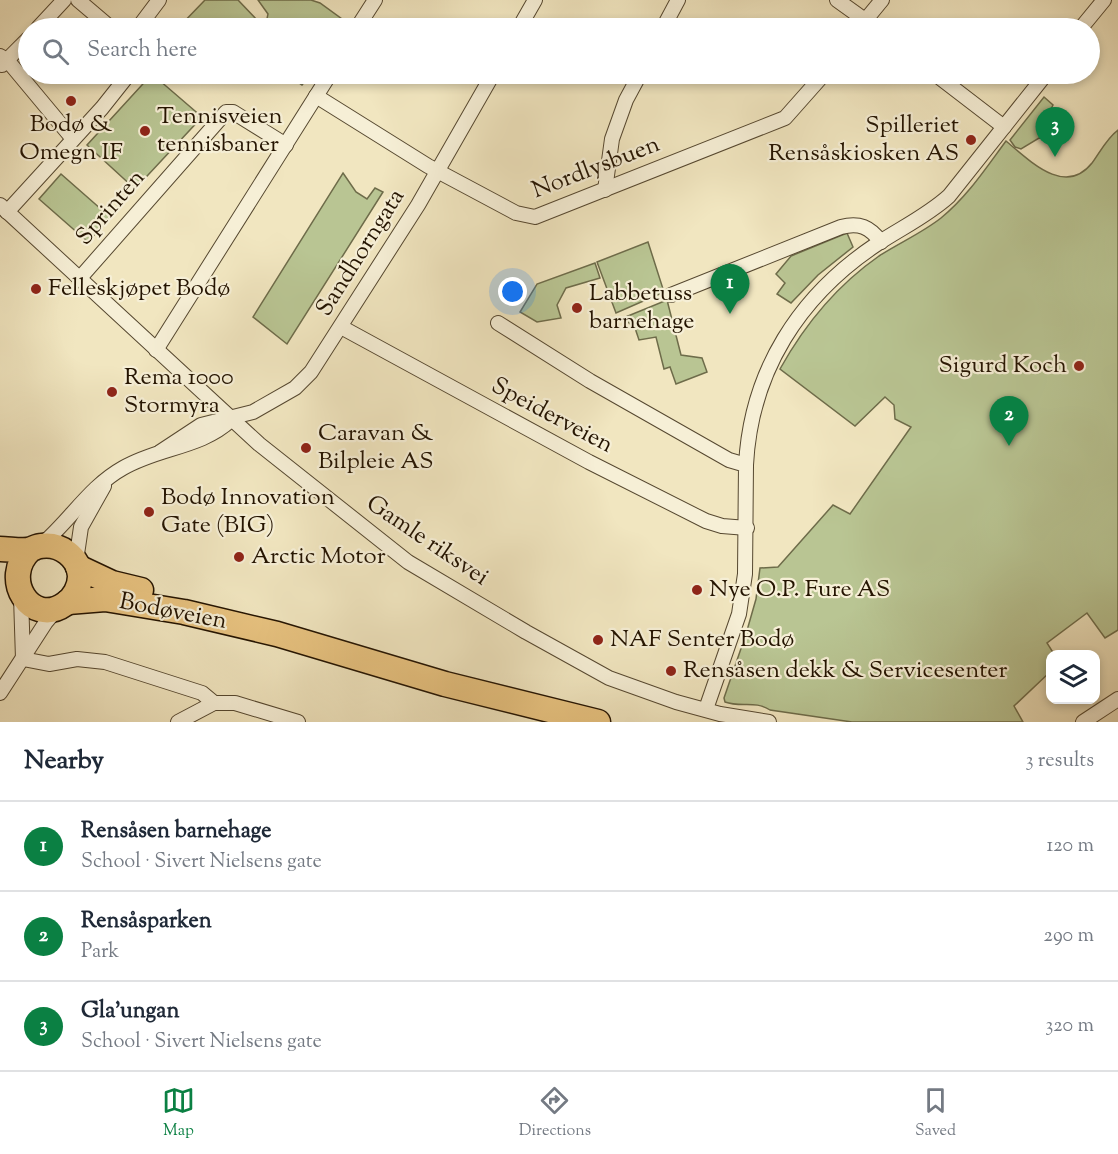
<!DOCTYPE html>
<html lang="en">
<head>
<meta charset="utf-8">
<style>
  :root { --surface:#fff; --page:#f2f2f3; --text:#1f2937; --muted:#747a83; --line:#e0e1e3; --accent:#0b8043 }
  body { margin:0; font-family:"Sorts Mill Goudy",serif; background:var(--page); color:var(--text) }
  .controls { position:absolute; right:18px; bottom:18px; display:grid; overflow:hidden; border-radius:12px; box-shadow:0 3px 9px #0003 }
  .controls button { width:54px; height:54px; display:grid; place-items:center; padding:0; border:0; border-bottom:2px solid var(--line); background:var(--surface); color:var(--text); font:30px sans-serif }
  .you { position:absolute; left:513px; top:292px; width:21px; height:21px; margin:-15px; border:4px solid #fff; border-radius:50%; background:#1a73e8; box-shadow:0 0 0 9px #1a73e833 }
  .badge { display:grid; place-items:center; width:39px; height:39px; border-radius:50%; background:var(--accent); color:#fff; font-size:20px; font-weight:700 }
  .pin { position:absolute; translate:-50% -50px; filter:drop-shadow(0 2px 3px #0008) }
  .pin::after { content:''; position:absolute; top:32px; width:21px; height:18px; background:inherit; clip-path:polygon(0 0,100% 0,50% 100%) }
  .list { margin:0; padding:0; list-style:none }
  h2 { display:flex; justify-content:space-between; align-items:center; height:78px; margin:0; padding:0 24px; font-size:26px }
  h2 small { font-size:20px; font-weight:400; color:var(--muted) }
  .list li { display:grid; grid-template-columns:39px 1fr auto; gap:18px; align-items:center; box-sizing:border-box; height:90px; padding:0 24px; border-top:2px solid var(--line) }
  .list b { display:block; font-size:22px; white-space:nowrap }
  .list p { margin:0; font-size:20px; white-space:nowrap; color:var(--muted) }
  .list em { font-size:20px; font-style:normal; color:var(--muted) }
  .icon { flex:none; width:33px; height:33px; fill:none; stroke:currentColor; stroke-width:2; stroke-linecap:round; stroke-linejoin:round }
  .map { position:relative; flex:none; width:1118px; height:722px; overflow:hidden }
  .search { position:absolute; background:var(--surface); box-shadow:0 3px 9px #0003; left:18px; right:18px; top:18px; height:66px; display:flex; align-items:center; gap:15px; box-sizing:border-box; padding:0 21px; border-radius:33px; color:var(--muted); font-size:22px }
  .sheet { height:348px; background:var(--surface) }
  nav { display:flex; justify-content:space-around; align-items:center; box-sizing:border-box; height:84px; border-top:2px solid var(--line); background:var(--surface); font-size:16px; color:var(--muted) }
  nav a { display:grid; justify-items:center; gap:3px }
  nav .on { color:var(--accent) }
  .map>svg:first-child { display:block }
  .green { fill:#b9c593; stroke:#6e6c4a; stroke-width:1.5 }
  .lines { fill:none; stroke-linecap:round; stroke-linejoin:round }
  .street-casing { stroke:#564830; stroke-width:16 }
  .highway-casing { stroke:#231300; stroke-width:27 }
  .street { stroke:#f6efd6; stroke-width:14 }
  .highway { stroke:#e8c380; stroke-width:24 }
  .poi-dot { fill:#8f2418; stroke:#f6efd6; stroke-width:2 }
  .labels { text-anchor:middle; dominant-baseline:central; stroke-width:4.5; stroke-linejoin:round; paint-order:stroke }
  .poi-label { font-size:24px; fill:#231300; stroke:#f6efd6; text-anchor:start }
  .street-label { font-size:24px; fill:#231300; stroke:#f6efd6 }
</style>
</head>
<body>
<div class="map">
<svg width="1118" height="722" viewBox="0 0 1118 722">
  <rect width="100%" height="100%" fill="#f1e6c0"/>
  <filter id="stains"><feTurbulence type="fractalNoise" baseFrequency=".00333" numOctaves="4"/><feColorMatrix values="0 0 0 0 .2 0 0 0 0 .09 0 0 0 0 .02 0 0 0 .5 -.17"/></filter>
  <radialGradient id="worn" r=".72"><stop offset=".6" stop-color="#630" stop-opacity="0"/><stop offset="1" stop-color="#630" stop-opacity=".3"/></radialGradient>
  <g class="green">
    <path d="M205,0H238L258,21L250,28H178Z"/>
    <path d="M258,0H311L320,3L342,19L337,28H265L268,14Z"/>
    <path d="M152,74L202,117L135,189L87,145Z"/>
    <path d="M286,74H311L302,85Z"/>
    <path d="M1044,97L1053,105L1051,109L1056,134L1047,139L1039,138L1021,149L1015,147L1010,140Z"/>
    <path d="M1118,130V630L1105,638L1087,613L1047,643L1054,654H1050V672L1014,706L1023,722H852L770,710C755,700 741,708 725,702L724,698L746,634L756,599L760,568L778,567L833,505L850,514L911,427L895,419L894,405L885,397L855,426L780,369C805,324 836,286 879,256C899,243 922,233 941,218C967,197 986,168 1006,141C1030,161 1065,197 1092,163C1100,152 1107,138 1118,130Z"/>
    <path d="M343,173L356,192L367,199L375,188L383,192L287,344L253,317Z"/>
    <path d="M61,174L110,217L88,242L39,199Z"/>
    <path d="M847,233L853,247L818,275L791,303L777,294L785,283L776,274L791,256Z"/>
    <path d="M648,242L664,292L616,313L597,262Z"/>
    <path d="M595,263L600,278L566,288L557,305L561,318L537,322L520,312L537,284Z"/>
    <path d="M667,300L681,355L702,358L707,372L676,384L670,367L664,369L656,337L639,340L635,328L623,318Z"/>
  </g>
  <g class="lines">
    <g class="street-casing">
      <g id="street">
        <path d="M78,0L111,28"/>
        <path d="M837,0L876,28"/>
        <path d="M38,28L64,0"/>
        <path d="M138,28L159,0"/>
        <path d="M357,28L375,0"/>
        <path d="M519,28L535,0"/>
        <path d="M663,28L678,0"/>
        <path d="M859,28L882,0"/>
        <path d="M1081,28L1104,0"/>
        <path d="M0,56L8,61L73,139"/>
        <path d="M2,65L28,39"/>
        <path d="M935,74L1004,127"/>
        <path d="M316,96L428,166L516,213L535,217L785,118L824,74"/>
        <path d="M605,190L612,139L626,100L640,74"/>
        <path d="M0,205L259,444L408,562L526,632L609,678L676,702L720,714L769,722"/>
        <path d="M7,212L102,108L129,74"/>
        <path d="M80,278L226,112H233L286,145"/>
        <path d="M671,295L841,227C859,222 870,227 881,242"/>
        <path d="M498,323L590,381L729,460L746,465L745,574L739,614L706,709"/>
        <path d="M341,327L589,462L706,521L722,526L747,528"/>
        <path d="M156,350L330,74"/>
        <path d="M160,452L201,425L253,412L295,388L311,372L418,205L493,74"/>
        <path d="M746,465C751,371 799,296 877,244C901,228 927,216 949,196L1046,74"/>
        <path d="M40,546C70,521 89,487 123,468C159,447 201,448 231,420"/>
        <path d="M76,561L81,527L104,486"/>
        <path d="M21,597L23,659"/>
        <path d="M23,659L49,664L77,659L105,662L202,693L214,703H235L298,722"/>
        <path d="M0,693L46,622L58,608"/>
        <path d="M178,722L214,703"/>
        <path d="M1083,722L1118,699"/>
      </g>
    </g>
    <g class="highway-casing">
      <g id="highway">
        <path d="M0,549C9,549 19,551 28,550C33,549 37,546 41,546C60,543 79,557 80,576C80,587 74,598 65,604C31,628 0,578 30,550"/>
        <path d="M78,567L112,583L141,590"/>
        <path d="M68,602L105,599L184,612L277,634L445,684L598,722"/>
      </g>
    </g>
    <use href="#street" class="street"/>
    <use href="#highway" class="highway"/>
  </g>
  <g class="poi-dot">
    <circle cx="71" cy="101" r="6"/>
    <circle cx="145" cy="131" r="6"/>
    <circle cx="971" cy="140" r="6"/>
    <circle cx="36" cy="289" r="6"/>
    <circle cx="577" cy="308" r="6"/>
    <circle cx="1079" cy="366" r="6"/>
    <circle cx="112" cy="392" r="6"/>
    <circle cx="306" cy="448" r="6"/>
    <circle cx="149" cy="512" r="6"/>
    <circle cx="239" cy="557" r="6"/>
    <circle cx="697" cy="590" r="6"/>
    <circle cx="598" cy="640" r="6"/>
    <circle cx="671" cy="671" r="6"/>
  </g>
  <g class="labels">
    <g class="poi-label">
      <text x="157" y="117">Tennisveien<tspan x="157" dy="28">tennisbaner</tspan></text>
      <text x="71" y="125" text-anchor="middle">Bodø &amp;<tspan x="71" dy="28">Omegn IF</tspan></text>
      <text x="959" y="126" text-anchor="end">Spilleriet<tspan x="959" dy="28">Rensåskiosken AS</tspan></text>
      <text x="48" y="289">Felleskjøpet Bodø</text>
      <text x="589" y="294">Labbetuss<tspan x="589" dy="28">barnehage</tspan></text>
      <text x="1067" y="366" text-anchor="end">Sigurd Koch</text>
      <text x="124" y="378">Rema 1000<tspan x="124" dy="28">Stormyra</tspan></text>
      <text x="318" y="434">Caravan &amp;<tspan x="318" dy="28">Bilpleie AS</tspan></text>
      <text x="161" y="498">Bodø Innovation<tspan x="161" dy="28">Gate (BIG)</tspan></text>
      <text x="251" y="557">Arctic Motor</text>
      <text x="709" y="590">Nye O.P. Fure AS</text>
      <text x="610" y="640">NAF Senter Bodø</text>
      <text x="683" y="671">Rensåsen dekk &amp; Servicesenter</text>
    </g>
    <g class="street-label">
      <text transform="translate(596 168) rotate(-21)">Nordlysbuen</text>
      <text transform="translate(111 208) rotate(-49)">Sprinten</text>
      <text transform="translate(361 253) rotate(-58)">Sandhorngata</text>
      <text transform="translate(552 416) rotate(28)">Speiderveien</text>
      <text transform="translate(427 541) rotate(34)">Gamle riksvei</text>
      <text transform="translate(173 612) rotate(11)">Bodøveien</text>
    </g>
  </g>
  <rect width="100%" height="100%" filter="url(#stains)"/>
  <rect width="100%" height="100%" fill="url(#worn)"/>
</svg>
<div class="controls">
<button><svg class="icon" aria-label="layers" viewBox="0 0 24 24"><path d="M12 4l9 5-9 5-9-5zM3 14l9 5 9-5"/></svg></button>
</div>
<div class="you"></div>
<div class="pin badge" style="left:730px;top:314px">1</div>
<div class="pin badge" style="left:1009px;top:446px">2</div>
<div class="pin badge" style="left:1055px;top:157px">3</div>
<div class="search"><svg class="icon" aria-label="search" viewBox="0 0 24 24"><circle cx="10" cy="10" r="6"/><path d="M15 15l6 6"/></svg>Search here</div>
</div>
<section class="sheet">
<h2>Nearby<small>3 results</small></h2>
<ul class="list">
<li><span class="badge">1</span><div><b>Rensåsen barnehage</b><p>School · Sivert Nielsens gate</p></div><em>120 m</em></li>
<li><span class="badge">2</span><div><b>Rensåsparken</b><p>Park</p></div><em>290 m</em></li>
<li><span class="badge">3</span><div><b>Gla'ungan</b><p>School · Sivert Nielsens gate</p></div><em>320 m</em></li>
</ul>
</section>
<nav>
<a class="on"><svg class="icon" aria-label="map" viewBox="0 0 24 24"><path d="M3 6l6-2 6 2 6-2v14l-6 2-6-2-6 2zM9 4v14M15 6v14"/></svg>Map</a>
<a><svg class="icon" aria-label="directions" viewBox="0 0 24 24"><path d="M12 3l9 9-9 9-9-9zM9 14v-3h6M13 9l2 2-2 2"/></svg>Directions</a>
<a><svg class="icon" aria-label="saved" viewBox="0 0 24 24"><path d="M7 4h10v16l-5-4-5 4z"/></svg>Saved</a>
</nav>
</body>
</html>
